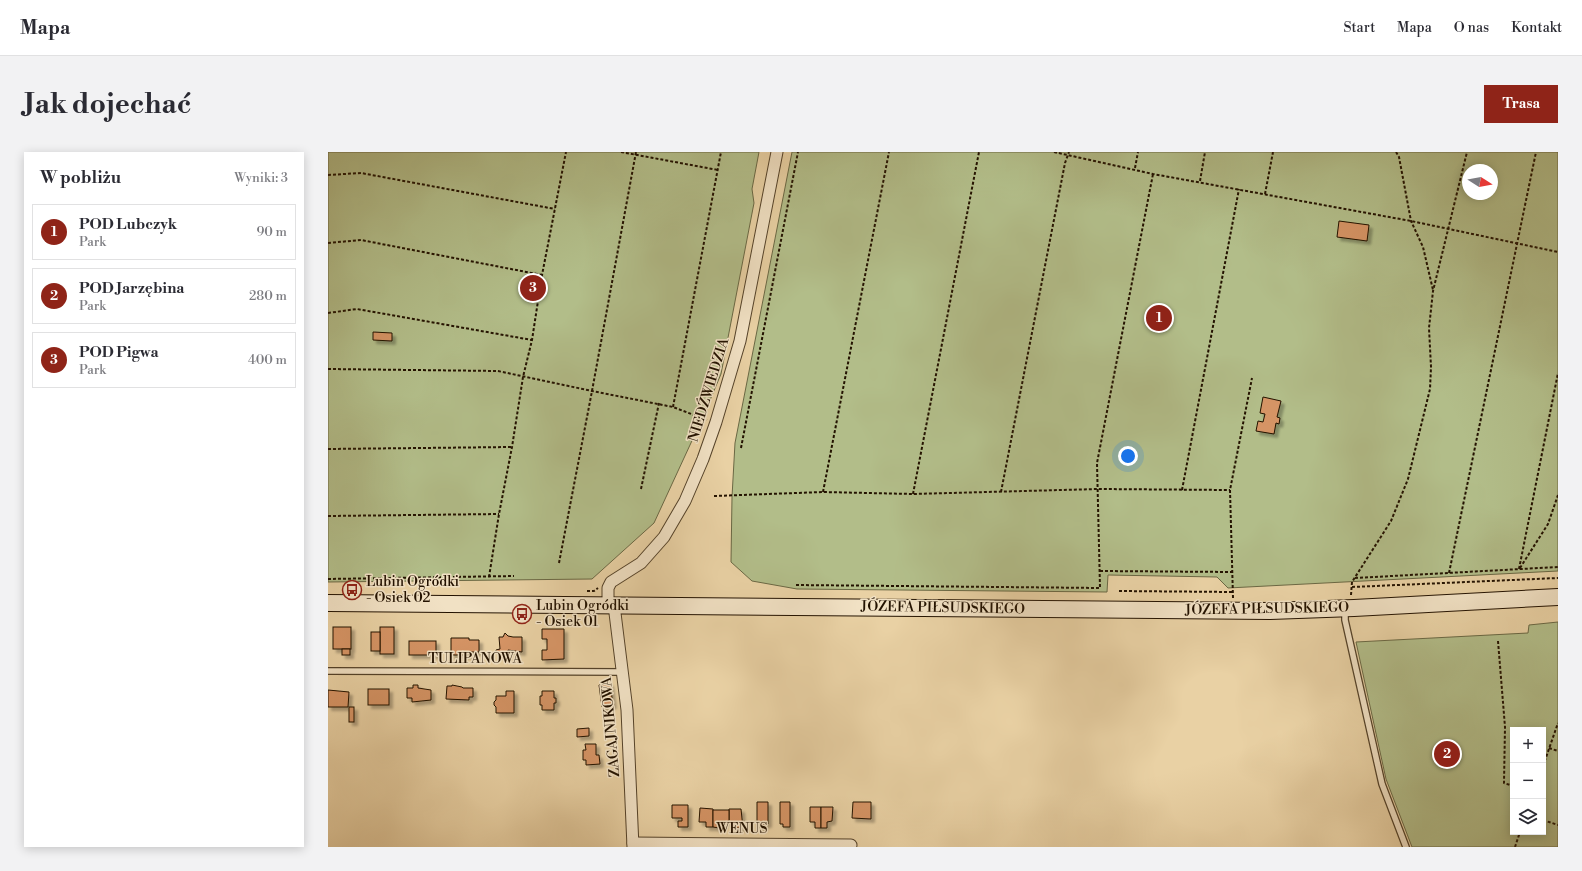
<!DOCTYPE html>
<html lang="pl">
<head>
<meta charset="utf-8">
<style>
  :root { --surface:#fff; --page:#f2f2f3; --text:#2b2b33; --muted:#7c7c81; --line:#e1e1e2; --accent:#8f2418 }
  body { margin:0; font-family:"Libre Bodoni",serif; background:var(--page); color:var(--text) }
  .controls { position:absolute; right:12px; bottom:12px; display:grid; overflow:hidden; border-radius:0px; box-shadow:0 2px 10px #0003 }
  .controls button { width:36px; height:36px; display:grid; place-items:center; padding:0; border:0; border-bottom:1px solid var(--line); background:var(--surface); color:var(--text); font:20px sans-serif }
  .compass { position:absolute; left:1134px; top:12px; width:36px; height:36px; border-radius:50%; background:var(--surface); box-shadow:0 2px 10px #0003; rotate:101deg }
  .you { position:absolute; left:800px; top:304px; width:14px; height:14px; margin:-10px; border:3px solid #fff; border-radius:50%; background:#1a73e8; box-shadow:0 0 0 6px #1a73e833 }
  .badge { display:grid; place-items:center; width:26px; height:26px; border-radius:50%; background:var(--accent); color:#fff; font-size:13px; font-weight:700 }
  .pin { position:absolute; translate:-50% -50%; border:2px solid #fff; box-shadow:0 1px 4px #0006 }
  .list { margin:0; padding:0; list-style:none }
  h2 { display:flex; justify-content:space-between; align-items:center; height:52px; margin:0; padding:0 16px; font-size:17px }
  h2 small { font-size:13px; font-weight:400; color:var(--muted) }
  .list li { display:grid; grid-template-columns:26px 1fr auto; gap:12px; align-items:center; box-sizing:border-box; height:56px; margin:0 8px 8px; padding:0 8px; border:1px solid var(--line); border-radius:0px }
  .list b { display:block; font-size:15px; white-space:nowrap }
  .list p { margin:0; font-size:13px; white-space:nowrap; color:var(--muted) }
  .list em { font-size:13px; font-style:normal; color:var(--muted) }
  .icon { flex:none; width:22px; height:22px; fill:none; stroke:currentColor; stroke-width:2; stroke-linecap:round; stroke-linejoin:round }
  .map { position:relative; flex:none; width:1230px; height:695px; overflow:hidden; border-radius:0px }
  header { display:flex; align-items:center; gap:24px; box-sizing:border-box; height:56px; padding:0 20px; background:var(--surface); border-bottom:1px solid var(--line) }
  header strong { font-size:19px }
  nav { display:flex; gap:22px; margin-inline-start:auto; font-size:14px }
  .intro { display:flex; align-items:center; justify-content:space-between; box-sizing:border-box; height:96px; padding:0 24px }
  h1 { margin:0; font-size:28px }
  .button { padding:10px 18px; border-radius:0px; background:var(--accent); color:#fff; font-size:14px; font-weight:700 }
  main { display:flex; gap:24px; padding:0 24px }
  aside { flex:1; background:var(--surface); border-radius:0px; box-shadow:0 2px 10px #0003 }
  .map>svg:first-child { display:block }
  .garden { fill:#b2bd89; stroke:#6a6844; fill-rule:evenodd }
  .building { fill:#d59465; stroke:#231200; filter:url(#shadow) }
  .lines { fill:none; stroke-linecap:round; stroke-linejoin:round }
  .lane-casing { stroke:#544229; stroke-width:8 }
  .street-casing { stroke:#544229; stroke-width:13 }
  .secondary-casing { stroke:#231200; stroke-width:18 }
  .path { stroke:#231200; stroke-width:2; stroke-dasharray:3 2; stroke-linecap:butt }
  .lane { stroke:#f1e1c4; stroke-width:5.5 }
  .street { stroke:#f1e1c4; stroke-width:11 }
  .secondary { stroke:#f1e1c4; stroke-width:16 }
  .labels { text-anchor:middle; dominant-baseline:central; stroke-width:3; stroke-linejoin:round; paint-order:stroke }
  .street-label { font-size:14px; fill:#231200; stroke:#f1e1c4 }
  .poi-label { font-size:14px; fill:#231200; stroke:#f1e1c4; text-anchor:start }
</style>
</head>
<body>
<header>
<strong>Mapa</strong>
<nav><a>Start</a><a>Mapa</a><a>O nas</a><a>Kontakt</a></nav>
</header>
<div class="intro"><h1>Jak dojechać</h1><a class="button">Trasa</a></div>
<main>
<aside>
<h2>W pobliżu<small>Wyniki: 3</small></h2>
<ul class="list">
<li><span class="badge">1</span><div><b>POD Lubczyk</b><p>Park</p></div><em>90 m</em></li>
<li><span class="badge">2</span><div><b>POD Jarzębina</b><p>Park</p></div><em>280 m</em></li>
<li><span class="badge">3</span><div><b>POD Pigwa</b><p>Park</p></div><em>400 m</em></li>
</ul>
</aside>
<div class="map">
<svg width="1230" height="695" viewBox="0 0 1230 695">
  <defs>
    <filter id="shadow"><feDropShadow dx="3.5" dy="3.5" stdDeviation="1" flood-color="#0004"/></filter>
  </defs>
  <rect width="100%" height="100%" fill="#e9d1a4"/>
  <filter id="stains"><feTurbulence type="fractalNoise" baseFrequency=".005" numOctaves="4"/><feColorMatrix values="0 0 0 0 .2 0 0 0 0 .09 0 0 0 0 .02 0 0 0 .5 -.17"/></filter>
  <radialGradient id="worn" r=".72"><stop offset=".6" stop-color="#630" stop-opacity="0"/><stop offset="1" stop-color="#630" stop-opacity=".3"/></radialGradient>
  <g class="garden">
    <path d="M0,0H431L424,37L426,51L393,222L374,267L326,371L264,427L0,430Z"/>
    <path d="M464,0H1230V419L900,436L889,425L780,423L779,440L469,437L424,429L403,410L404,345L407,291ZM1140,18H1164V42H1140Z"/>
    <path d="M1230,470V695H1084L1058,627L1028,490L1200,481L1201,473ZM1185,578H1215V680H1185Z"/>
  </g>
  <g class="building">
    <path d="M1011,69L1041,73L1039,89L1009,85Z"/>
    <path d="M45,180L64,181V189L45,188Z"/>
    <path d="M935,245L953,249L949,265L952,266L951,272L948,271L946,282L928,279L930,269L935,270L937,262L932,261Z"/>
    <rect x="5" y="475" width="18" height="22"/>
    <rect x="52" y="475" width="14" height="27"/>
    <path d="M214,477H236V507L214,508V498H219V487H214Z"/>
    <rect x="43" y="480" width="9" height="19"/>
    <path d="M177,481L180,484L185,485H194V500L180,498V500H175L173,504L168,501V498L172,497L171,485H175Z"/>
    <path d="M123,486H141V488H151V500H141V503H123Z"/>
    <rect x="81" y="489" width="27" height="14"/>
    <rect x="14" y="497" width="8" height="6"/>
    <path d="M282,531L285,553L274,555L271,533Z"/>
    <path d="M85,533H90V536L103,538V548L84,550V546H79V536H85Z"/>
    <path d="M124,533L134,535L135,536H145V545H141V548L118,547L119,534H124Z"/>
    <rect x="40" y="537" width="21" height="16"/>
    <path d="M0,538L21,540L20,555H0Z"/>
    <path d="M178,539H186V561H168V555L166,553V550L168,548V544H178Z"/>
    <path d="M214,539H226V546H228V551H226V558H214V553H212V544H214Z"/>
    <rect x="21" y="555" width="5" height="15"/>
    <path d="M261,576V584L249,585V577Z"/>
    <path d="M257,592H268V603H271L272,612L258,613V608H255V598H258Z"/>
    <path d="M429,650H440V672H436V675H429Z"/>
    <path d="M452,650H462V675H455V672H452Z"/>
    <path d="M525,650H543V667L524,666Z"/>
    <path d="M344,653H360V675H350V669H354V666H344Z"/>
    <path d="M482,655H493V676H487V670H482Z"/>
    <path d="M493,655H505L504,669L499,670V676H493Z"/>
    <path d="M372,656L385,657V675H378V670H371Z"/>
    <path d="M401,657H413L415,676H408V670H401Z"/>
    <path d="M385,658H401V670H391V676L385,675Z"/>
  </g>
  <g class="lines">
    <g class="lane-casing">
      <g id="lane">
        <path d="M1017,458V468L1054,632L1078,695"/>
        <path d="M0,519L294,520"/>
      </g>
    </g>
    <g class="street-casing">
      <g id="street">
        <path d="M280,453V436L283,430L313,411L336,385L357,349L375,307L388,270L412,189L449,0"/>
        <path d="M286,453L299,558L305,695"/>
        <path d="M305,691L523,693"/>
      </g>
    </g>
    <g class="secondary-casing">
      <path id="secondary" d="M0,451L942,459L1026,456L1230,445"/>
    </g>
    <g class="path">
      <path d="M293,0L390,18"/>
      <path d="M726,0L825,22L1083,69L1230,100"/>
      <path d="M1068,0L1071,5L1083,69L1095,95L1105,138"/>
      <path d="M807,16L810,0"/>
      <path d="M0,23L33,21L227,57"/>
      <path d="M872,29L877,0"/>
      <path d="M937,42L945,0"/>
      <path d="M0,91L33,88L214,123"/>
      <path d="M0,161L29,157L204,188"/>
      <path d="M0,217L170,219L264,239L345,255L379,268"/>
      <path d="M345,255L393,0"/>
      <path d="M413,296L470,0"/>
      <path d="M0,297L184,295"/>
      <path d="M313,337L331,251"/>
      <path d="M854,338L911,37"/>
      <path d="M495,340L561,0"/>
      <path d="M673,340L737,11L741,0"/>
      <path d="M585,342L651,0"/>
      <path d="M386,344L495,340L585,342L770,337L902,338"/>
      <path d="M0,364L171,362"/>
      <path d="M231,411L264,239L308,0"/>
      <path d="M1192,416L1220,372L1230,343"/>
      <path d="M1191,417L1230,221"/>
      <path d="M772,419L904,420"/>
      <path d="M1121,421L1208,0"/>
      <path d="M161,425L171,362L184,295L195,225L204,188L214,123L238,0"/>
      <path d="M1027,426L1230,415"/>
      <path d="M0,427L186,424"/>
      <path d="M468,433L772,436L769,311L825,22"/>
      <path d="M1024,435L1230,426"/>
      <path d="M259,439H266L270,436"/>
      <path d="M791,439L905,440"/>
      <path d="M1023,443L1024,430L1063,369L1080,327L1102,237L1103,215L1101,176L1105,139L1139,0"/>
      <path d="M905,446L902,338L924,226"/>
      <path d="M1170,489L1177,575L1176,631L1185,634"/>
      <path d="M1221,596L1230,599"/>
      <path d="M1215,614L1230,571"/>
      <path d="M1215,668L1230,673"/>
      <path d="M1187,695L1192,680"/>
    </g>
    <use href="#lane" class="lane"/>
    <use href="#street" class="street"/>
    <use href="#secondary" class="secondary"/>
  </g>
  <defs>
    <g id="bus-ring" transform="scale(1)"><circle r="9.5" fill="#f1e1c4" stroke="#8f2418" stroke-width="1.5"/><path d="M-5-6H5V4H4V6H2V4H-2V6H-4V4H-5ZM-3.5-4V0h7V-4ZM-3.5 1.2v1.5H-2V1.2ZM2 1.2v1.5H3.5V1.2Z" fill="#8f2418"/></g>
  </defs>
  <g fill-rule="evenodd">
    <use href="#bus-ring" x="24" y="438"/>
    <use href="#bus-ring" x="194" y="462"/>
  </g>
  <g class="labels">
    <g class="street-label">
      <text transform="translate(381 238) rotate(-73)">NIEDŹWIEDZIA</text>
      <text transform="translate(615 456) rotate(1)">JÓZEFA PIŁSUDSKIEGO</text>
      <text transform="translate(939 457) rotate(-1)">JÓZEFA PIŁSUDSKIEGO</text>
      <text x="147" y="507">TULIPANOWA</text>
      <text transform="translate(283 575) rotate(-95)">ZAGAJNIKOWA</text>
      <text x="414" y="677">WENUS</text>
    </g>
    <g class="poi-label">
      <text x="38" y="430">Lubin Ogródki<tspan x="38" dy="16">- Osiek 02</tspan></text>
      <text x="208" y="454">Lubin Ogródki<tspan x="208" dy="16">- Osiek 01</tspan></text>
    </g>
  </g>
  <rect width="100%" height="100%" filter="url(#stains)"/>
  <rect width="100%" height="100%" fill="url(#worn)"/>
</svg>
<div class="controls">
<button>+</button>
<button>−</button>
<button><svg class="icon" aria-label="layers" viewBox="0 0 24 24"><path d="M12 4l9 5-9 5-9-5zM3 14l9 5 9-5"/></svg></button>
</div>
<svg class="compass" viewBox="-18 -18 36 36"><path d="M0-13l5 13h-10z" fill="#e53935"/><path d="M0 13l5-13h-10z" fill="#7c7c81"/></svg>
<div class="you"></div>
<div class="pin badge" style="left:831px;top:166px">1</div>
<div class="pin badge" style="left:1119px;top:602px">2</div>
<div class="pin badge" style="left:205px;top:136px">3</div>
</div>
</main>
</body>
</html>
